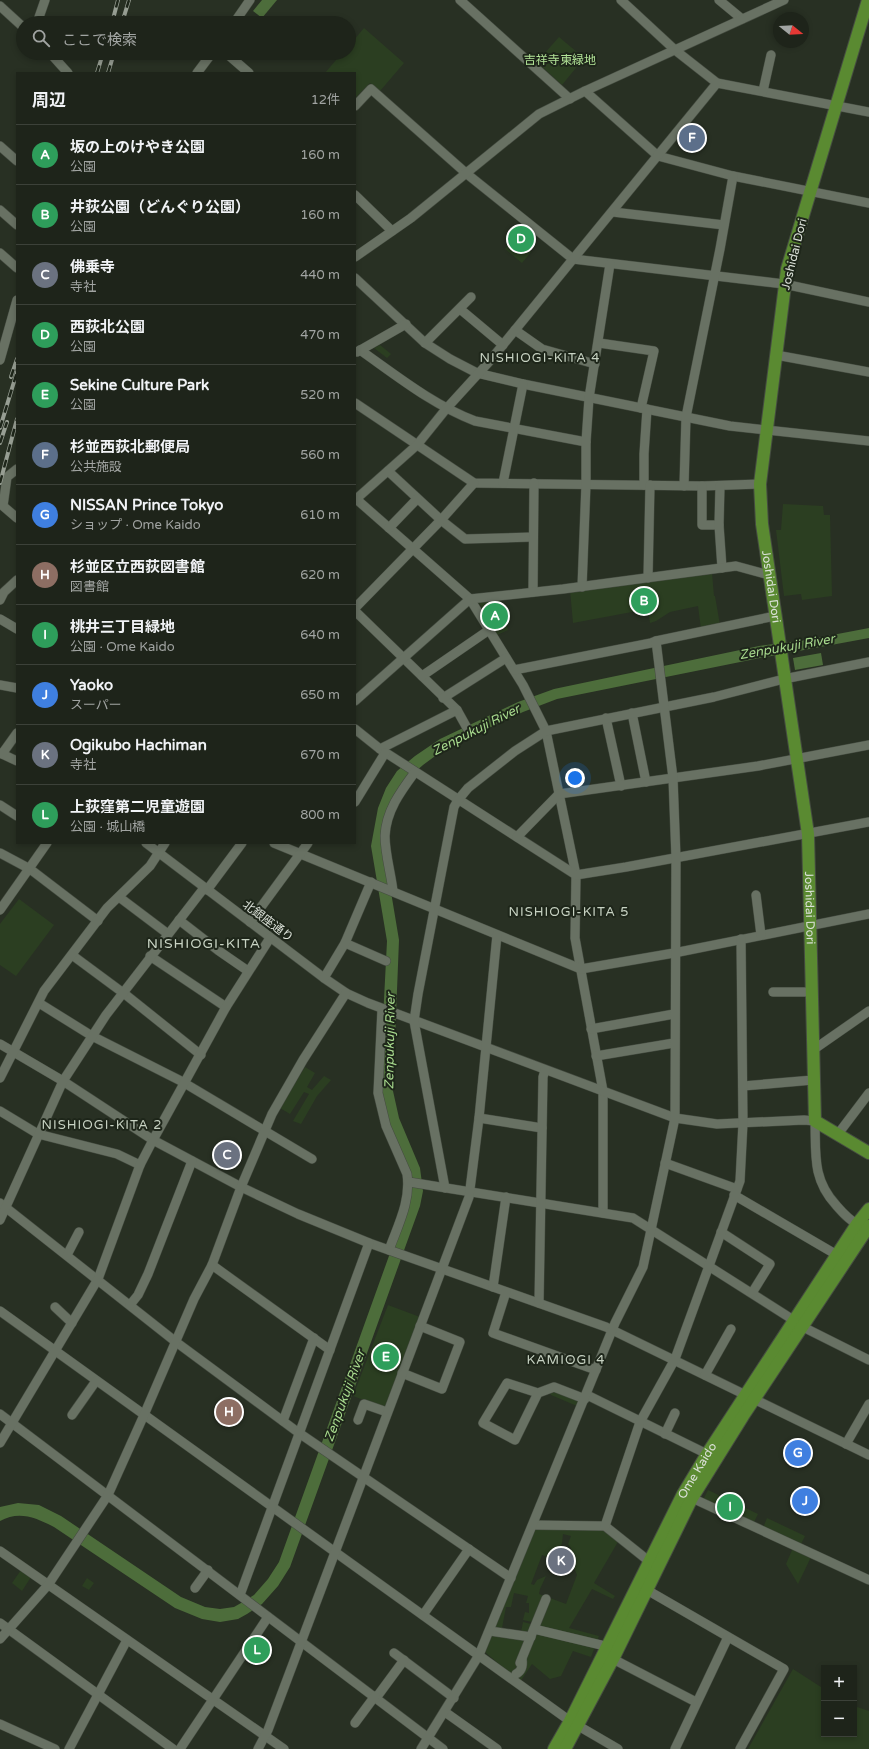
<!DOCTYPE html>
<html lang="ja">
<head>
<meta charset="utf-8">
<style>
  :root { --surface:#1e241a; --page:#262c23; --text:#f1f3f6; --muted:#a1a4a2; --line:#3c4139; --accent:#b0aefa }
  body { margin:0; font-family:"Varela Round","Noto Sans JP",sans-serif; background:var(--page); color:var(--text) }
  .controls { position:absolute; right:12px; bottom:12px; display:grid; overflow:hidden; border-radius:0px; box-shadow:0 2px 6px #0003 }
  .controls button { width:36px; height:36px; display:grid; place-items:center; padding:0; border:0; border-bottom:1px solid var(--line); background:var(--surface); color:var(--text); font:20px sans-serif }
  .compass { position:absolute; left:773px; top:12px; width:36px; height:36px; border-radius:50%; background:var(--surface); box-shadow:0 2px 6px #0003; rotate:108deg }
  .you { position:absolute; left:575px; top:778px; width:14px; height:14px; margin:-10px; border:3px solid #fff; border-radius:50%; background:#1a73e8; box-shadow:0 0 0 6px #1a73e833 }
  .badge { display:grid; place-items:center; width:26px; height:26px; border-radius:50%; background:var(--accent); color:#fff; font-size:13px; font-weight:700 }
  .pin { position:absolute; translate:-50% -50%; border:2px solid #fff; box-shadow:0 1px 4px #0006 }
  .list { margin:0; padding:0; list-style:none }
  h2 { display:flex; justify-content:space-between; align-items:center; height:52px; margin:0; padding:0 16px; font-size:17px }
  h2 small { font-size:13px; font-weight:400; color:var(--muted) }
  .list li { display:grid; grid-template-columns:26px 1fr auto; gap:12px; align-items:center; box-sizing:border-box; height:60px; padding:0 16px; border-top:1px solid var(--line) }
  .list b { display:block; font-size:15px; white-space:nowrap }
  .list p { margin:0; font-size:13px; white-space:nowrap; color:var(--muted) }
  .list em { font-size:13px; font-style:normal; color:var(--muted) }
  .icon { flex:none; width:22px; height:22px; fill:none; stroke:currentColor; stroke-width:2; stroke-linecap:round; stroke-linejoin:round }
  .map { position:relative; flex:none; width:869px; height:1749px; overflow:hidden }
  .search { position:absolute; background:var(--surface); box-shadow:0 2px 6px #0003; left:16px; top:16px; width:340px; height:44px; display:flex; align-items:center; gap:10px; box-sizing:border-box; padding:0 14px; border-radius:22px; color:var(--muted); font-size:15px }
  .panel { position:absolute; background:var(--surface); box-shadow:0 2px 6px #0003; left:16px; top:72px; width:340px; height:772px; border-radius:0px }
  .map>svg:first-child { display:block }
  .green { fill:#2b3e21; fill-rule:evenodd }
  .water { fill:#4d6d3b }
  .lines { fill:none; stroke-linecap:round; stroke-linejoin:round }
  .minor-casing { stroke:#454c41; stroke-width:10 }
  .major-casing { stroke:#454c41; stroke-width:14 }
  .minor { stroke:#687163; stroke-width:9 }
  .major { stroke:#5a8a31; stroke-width:12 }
  .rail-casing { stroke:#979e93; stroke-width:4 }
  .rail { stroke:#1e261a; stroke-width:2.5; stroke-dasharray:8; stroke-linecap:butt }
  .labels { text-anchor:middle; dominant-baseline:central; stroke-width:4; stroke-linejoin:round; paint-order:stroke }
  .park-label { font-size:12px; fill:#b2e397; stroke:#1e261a }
  .street-label { font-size:12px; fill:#dae0d7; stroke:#1e261a }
  .neighbourhood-label { font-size:13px; letter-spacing:1px; fill:#c8d3c3; stroke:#1e261a }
  .water-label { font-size:13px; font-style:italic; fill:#a7d98d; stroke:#1e261a }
  .quarter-label { font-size:14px; letter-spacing:1px; fill:#c8d3c3; stroke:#1e261a }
</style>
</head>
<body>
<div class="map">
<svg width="869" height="1749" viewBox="0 0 869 1749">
  <rect width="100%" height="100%" fill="#283023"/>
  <g class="green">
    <path d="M364,28L404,63L380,91L370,83L355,98V73H325L342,53H349V46Z"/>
    <path d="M559,37L584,58L562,85L537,62Z"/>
    <path d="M525,224L535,232L524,245L531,252L522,263L505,249Z"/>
    <path d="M380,345L391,354L387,358L374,348Z"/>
    <path d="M783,504L823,506L824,515H830L832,596L802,600L801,594L784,596L776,530H781Z"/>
    <path d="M712,573L714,596H715L720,625L701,629L698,606L670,612L656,621L650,623L648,609L573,623L570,590Z"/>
    <path d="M500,600L508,630L497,635L478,601Z"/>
    <path d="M19,899L54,925L16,976L0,965V924Z"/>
    <path d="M305,1067L315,1073L307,1087L312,1090L324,1076L331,1080L317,1096L301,1124L293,1121L309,1094L304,1092L290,1114L280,1108Z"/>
    <path d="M388,1305L420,1317L385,1408L353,1396Z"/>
    <path d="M552,1391L580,1400L577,1406L551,1395L550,1393Z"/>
    <path d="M708,1490L758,1514L753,1524L703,1500Z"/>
    <path d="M767,1518L805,1536L800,1546L763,1528Z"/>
    <path d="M534,1528L605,1530L619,1540L594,1583L615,1596L613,1599L592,1589L569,1628L599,1636L591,1657L573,1651L561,1676L550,1679L532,1664L520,1682L485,1652ZM563,1534L571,1536L568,1544L571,1548V1560L577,1575L566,1604L539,1594L540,1589L546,1576L537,1580L534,1585L531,1584L542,1555L551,1558L557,1549L560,1548L562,1543ZM514,1593L528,1596L526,1603H529V1613L525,1612L523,1620L532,1622L531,1624L523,1622L521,1632L502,1628L506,1607H511Z"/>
    <path d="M793,1548L811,1557L798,1584L786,1564Z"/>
    <path d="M21,1570L31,1577L22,1591L12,1583Z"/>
    <path d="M87,1578L94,1583L89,1590L82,1586Z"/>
    <path d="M254,1643L265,1650L261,1658L249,1651Z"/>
    <path d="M793,1669L824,1689V1734H854V1706L869,1711V1749H748Z"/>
  </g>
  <g class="water">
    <path d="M262,0H277L262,18L253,11Z"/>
    <path d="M869,628V638L760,658L557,699L523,712L446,748L423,765L407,779L383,844L399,940L393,1091L399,1118L420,1168L423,1191L420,1206L290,1567L278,1586L262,1604L247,1614L238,1619L220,1622L202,1619L175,1608L54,1527C37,1518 19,1510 0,1521V1507L18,1503L39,1505L61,1516L181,1597L205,1607L220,1609L234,1607L241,1603L254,1595L268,1579L279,1562L408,1203L411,1191L388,1122L382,1092L381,1058L387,941L371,846L378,808L386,788L397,771L415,756L440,739L518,702L554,689L759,646L806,640Z"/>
    <path d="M821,653L823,665L795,670L793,658Z"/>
  </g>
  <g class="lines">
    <g class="minor-casing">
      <g id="minor">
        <path d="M460,0L570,99"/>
        <path d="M621,0L675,50L717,83L869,112"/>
        <path d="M719,0L742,19"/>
        <path d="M0,6L23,27"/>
        <path d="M37,23L45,0"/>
        <path d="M234,23L250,0"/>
        <path d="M50,53L68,73"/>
        <path d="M226,53L249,73"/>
        <path d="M197,73L212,53"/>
        <path d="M585,91L658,156L733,176L869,203"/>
        <path d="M763,91L771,55"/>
        <path d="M355,106L371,89L467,174L573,259L784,284L869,302"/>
        <path d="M0,146L17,161"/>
        <path d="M355,195L392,231"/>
        <path d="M0,210L17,225"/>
        <path d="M613,212L724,225"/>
        <path d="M0,253L17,268"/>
        <path d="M355,257L411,218L539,114L585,91L784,0"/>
        <path d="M355,278L425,343L450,359L477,373L523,384L730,426L869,441"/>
        <path d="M460,309L503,345"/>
        <path d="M515,330L542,349L595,364"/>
        <path d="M425,343L471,297"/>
        <path d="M599,343L654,351L641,408"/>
        <path d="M360,350C397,376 433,405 475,421L586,442"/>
        <path d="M357,352L406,324"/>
        <path d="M776,355L869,372"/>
        <path d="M0,360L17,300"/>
        <path d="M355,403L474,483L702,486L760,484"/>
        <path d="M17,469L7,477L3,506L17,518"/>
        <path d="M388,471L441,520L465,539L533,537"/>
        <path d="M503,483L523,384"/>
        <path d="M644,485V454L647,409"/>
        <path d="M684,486L686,417L720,249L733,176"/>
        <path d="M702,486V525H719"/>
        <path d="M720,486L719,525L722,568"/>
        <path d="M355,498L470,599L523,685L546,731L576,875L575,938L603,1091V1213"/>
        <path d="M355,500L417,445L446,409L488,363L717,83"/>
        <path d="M389,528L417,499"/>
        <path d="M648,578L650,485"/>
        <path d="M582,587L586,484V442L589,398L610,264"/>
        <path d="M533,592L534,483"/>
        <path d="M0,600L4,592L17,580"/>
        <path d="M355,608L441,520L474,483"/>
        <path d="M355,611L457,710L467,728"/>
        <path d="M0,619L17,629"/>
        <path d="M514,670L651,643L656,641L775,616"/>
        <path d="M422,676L489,630"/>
        <path d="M0,685L17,688"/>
        <path d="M443,698L506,658"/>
        <path d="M355,701L470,599L563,589L736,566L769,575"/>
        <path d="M632,713L646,782"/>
        <path d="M606,718L621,786"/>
        <path d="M355,729L380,749L576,875L626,867L869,822"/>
        <path d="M380,749L457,710"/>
        <path d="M0,753L17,761"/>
        <path d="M2,754L17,733"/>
        <path d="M355,802L385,753"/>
        <path d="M0,805L17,816"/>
        <path d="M517,837L559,794L758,766L869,745"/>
        <path d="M146,843L324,978L346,993L368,1003L675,1118L717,1124L804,1120L815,1121C816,1154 812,1179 836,1205C843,1213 848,1219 857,1224"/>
        <path d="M274,843L581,969L674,953L869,914"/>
        <path d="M0,853L30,869L98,921"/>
        <path d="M207,890L242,843"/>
        <path d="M393,891C391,873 385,854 385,836C386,811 401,791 415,772"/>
        <path d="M756,895L761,935"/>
        <path d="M119,897L168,934"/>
        <path d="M0,910L47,843"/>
        <path d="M179,920L219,951L248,971"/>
        <path d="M250,922L308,843"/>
        <path d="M345,943L386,961"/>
        <path d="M72,955L126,995L201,1055"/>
        <path d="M150,956L226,1007"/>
        <path d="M324,978L345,943L371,882"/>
        <path d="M773,992H811"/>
        <path d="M39,1003L92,1036L181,1081L312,1159"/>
        <path d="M382,1009L378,1093L386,1126L407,1174C411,1201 398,1225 389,1250"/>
        <path d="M591,1029L674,1014"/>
        <path d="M0,1044L63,1081L153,1140L241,1187L298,1214L369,1243L606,1327L869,1455"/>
        <path d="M813,1050L869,1011"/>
        <path d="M596,1056L674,1043"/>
        <path d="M0,1078L44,991L107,908L150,866L165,843"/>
        <path d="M743,1086L813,1080"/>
        <path d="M0,1111L38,1134L117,1154L140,1165"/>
        <path d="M479,1118L542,1128"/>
        <path d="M838,1134L869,1093"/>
        <path d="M665,1163L737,1189"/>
        <path d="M409,1182L633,1218L795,1321"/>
        <path d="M445,1188L414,1021L418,994L454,807L458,800L468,788L515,751L546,731L714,697L784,679L869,662"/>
        <path d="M734,1195L837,1255"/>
        <path d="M0,1203L176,1342L299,1433L511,1578"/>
        <path d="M0,1220L63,1081L106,1015L204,888"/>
        <path d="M721,1232L770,1264L752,1293"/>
        <path d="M67,1255L79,1232"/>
        <path d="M212,1265L330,1350"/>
        <path d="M493,1287L506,1197"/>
        <path d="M506,1292L493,1333L596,1370"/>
        <path d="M539,1303L543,1077L545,1070"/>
        <path d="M130,1305L138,1295L148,1274L192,1161"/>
        <path d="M55,1307L72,1323"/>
        <path d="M0,1311L570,1721L618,1749"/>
        <path d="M803,1327L869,1360"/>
        <path d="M402,1373L442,1389L460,1342L420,1326"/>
        <path d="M705,1375L731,1329"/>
        <path d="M538,1393L515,1440L483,1423L507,1383L538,1393L554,1387L585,1399"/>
        <path d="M587,1395L707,1454"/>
        <path d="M0,1414L443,1749"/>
        <path d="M72,1415L96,1381"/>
        <path d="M358,1420L364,1404L387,1412"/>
        <path d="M283,1421L314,1338"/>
        <path d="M665,1434L675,1413"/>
        <path d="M0,1443L98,1279L140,1165L153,1140L226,1007L270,938"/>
        <path d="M846,1444L869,1404"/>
        <path d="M692,1498L869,1580"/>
        <path d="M533,1525L605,1526L650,1562"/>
        <path d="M605,1526L640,1422L675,1359L740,1181L743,1123L741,939"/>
        <path d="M0,1551L284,1749"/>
        <path d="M195,1588L208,1570"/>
        <path d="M647,1590L784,1669L740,1749"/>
        <path d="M240,1595L369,1243"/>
        <path d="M423,1615L469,1549"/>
        <path d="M0,1623L173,1749"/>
        <path d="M534,1629L601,1645"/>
        <path d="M490,1631L531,1637"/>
        <path d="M0,1639L48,1585L108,1495L144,1415L194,1299L212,1265L241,1187L272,1114L303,1060L346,993"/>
        <path d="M394,1653L454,1698"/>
        <path d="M613,1659L696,1702"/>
        <path d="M520,1663L546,1599"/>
        <path d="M516,1674C522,1671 523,1666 522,1659"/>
        <path d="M376,1698L404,1660"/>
        <path d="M445,1712L497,1749"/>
        <path d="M355,1723L375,1696"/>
        <path d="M0,1724L55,1749"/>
        <path d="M69,1749L127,1640"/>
        <path d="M180,1749L268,1617"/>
        <path d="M258,1749L268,1730L469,1197L479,1118L497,935"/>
        <path d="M421,1749L479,1655L615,1323L643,1267L675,1118L676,858L673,778L656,641"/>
        <path d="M675,1749L728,1637"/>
      </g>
    </g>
    <g class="major-casing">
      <g id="major">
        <path id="s1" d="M868,0L787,269L760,484L762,524L808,834L815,1121L869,1153"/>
        <path id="s2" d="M554,1749L570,1721L683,1494L707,1454L857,1224L869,1209"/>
        <path d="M565,1749L613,1659L692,1498L743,1416L869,1226"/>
      </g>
    </g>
    <use href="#minor" class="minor"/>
    <use href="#major" class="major"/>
    <g class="rail-casing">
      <g id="rail">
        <path d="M112,23L118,0"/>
        <path d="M122,23L129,0"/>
        <path d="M97,73L103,53"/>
        <path d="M108,73L114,53"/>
        <path d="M11,377L17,359"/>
        <path d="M0,428L17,372"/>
        <path d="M0,443L7,422"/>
        <path d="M0,483L17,419"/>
      </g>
    </g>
    <use href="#rail" class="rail"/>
  </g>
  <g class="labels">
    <g class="park-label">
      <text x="560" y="60">吉祥寺東緑地</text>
    </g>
    <g class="street-label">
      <text transform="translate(794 254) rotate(-76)">Joshidai Dori</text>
      <text stroke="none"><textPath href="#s1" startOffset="601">Joshidai Dori</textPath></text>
      <text stroke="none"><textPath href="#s1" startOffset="925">Joshidai Dori</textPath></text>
      <text transform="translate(268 921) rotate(37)">北銀座通り</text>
      <text stroke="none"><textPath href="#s2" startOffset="313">Ome Kaido</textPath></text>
    </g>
    <g class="neighbourhood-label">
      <text x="540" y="358">NISHIOGI-KITA 4</text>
      <text x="569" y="912">NISHIOGI-KITA 5</text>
      <text x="102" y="1125">NISHIOGI-KITA 2</text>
      <text x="566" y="1360">KAMIOGI 4</text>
    </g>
    <g class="water-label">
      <text transform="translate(787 647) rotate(-10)">Zenpukuji River</text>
      <text transform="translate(476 730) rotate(-27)">Zenpukuji River</text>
      <text transform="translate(390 1041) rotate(-89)">Zenpukuji River</text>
      <text transform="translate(345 1396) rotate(-70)">Zenpukuji River</text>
    </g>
    <g class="quarter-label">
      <text x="204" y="943">NISHIOGI-KITA</text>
    </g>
  </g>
</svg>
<div class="controls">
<button>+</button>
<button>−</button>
</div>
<svg class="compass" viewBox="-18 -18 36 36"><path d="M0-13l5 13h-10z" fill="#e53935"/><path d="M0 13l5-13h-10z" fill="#a1a4a2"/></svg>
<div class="you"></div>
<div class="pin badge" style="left:495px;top:616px;background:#2e9e5b">A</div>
<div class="pin badge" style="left:644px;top:601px;background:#2e9e5b">B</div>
<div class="pin badge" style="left:227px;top:1155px;background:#6b7280">C</div>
<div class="pin badge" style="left:521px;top:239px;background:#2e9e5b">D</div>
<div class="pin badge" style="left:386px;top:1357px;background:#2e9e5b">E</div>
<div class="pin badge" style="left:692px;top:138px;background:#5c6f8a">F</div>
<div class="pin badge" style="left:798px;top:1453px;background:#3f7fe0">G</div>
<div class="pin badge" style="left:229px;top:1412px;background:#8d6e63">H</div>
<div class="pin badge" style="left:730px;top:1507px;background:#2e9e5b">I</div>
<div class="pin badge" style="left:805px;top:1501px;background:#3f7fe0">J</div>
<div class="pin badge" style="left:561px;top:1561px;background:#6b7280">K</div>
<div class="pin badge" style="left:257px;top:1650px;background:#2e9e5b">L</div>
<div class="search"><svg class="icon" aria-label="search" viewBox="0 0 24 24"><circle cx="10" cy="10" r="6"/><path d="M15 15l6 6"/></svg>ここで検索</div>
<section class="panel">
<h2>周辺<small>12件</small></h2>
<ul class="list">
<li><span class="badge" style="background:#2e9e5b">A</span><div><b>坂の上のけやき公園</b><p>公園</p></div><em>160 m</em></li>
<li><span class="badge" style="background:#2e9e5b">B</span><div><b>井荻公園（どんぐり公園）</b><p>公園</p></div><em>160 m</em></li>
<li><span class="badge" style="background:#6b7280">C</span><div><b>佛乗寺</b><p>寺社</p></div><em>440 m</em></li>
<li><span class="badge" style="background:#2e9e5b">D</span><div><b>西荻北公園</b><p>公園</p></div><em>470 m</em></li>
<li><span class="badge" style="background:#2e9e5b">E</span><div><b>Sekine Culture Park</b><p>公園</p></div><em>520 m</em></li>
<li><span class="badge" style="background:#5c6f8a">F</span><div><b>杉並西荻北郵便局</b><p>公共施設</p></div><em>560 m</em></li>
<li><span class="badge" style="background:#3f7fe0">G</span><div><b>NISSAN Prince Tokyo</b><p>ショップ · Ome Kaido</p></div><em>610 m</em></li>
<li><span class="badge" style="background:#8d6e63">H</span><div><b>杉並区立西荻図書館</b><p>図書館</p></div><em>620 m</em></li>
<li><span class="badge" style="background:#2e9e5b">I</span><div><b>桃井三丁目緑地</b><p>公園 · Ome Kaido</p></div><em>640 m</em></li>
<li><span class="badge" style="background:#3f7fe0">J</span><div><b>Yaoko</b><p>スーパー</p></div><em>650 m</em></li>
<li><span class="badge" style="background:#6b7280">K</span><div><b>Ogikubo Hachiman</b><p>寺社</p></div><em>670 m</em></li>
<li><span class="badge" style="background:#2e9e5b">L</span><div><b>上荻窪第二児童遊園</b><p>公園 · 城山橋</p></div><em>800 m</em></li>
</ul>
</section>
</div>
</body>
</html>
